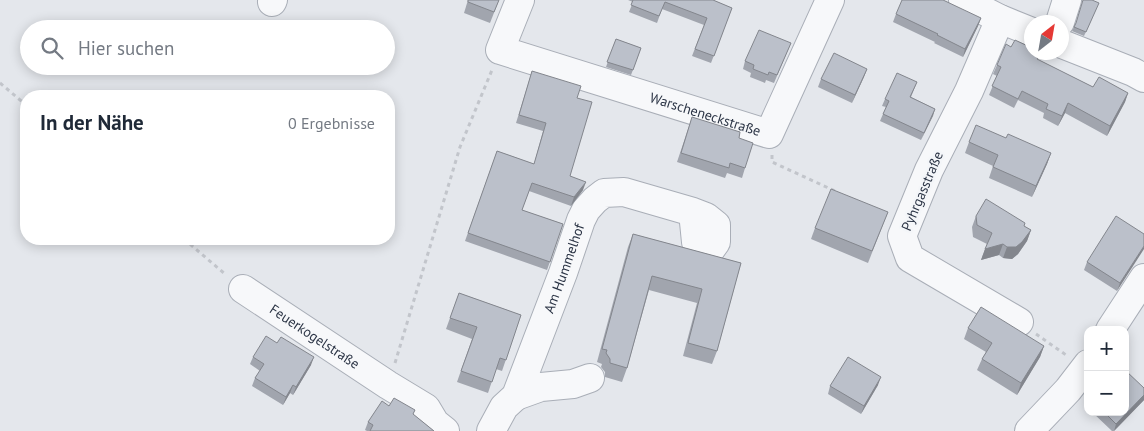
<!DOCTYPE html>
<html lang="de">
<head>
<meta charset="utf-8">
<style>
  :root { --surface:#fff; --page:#f6f6f7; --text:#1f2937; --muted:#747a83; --line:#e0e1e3 }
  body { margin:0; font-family:"PT Sans",sans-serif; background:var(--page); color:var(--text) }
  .controls { position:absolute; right:15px; bottom:15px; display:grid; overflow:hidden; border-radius:10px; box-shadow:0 2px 12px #0003 }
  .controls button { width:45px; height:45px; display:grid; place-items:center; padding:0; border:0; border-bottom:1px solid var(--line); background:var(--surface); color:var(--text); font:25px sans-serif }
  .compass { position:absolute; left:1024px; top:15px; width:45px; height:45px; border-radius:50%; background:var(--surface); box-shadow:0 2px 12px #0003; rotate:31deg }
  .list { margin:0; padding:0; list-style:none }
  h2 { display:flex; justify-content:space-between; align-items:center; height:65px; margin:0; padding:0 20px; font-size:21px }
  h2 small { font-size:16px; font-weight:400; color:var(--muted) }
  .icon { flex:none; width:28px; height:28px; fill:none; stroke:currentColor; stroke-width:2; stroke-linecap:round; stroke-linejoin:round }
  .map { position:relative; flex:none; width:1144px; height:431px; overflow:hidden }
  .search { position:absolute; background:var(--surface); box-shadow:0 2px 12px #0003; left:20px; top:20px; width:375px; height:55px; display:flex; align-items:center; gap:12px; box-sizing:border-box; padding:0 18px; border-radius:28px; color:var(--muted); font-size:19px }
  .panel { position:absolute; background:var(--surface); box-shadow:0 2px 12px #0003; left:20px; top:90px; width:375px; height:155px; border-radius:20px }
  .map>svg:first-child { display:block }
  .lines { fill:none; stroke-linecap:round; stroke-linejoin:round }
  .minor-casing { stroke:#a9aeb7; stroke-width:30 }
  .path { stroke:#c2c5cb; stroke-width:3; stroke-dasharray:4 4; stroke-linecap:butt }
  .minor { stroke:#f7f8fa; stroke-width:28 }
  .wall { fill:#a1a5ae }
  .shaded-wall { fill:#83868d }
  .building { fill:#bbc0ca; stroke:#83868d }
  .labels { text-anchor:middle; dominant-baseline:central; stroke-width:5; stroke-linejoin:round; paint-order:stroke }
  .street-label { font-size:14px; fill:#2b3445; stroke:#f4f6f9 }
</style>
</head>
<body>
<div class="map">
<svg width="1144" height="431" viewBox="0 0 1144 431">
  <rect width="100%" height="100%" fill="#e4e7ec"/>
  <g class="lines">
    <g class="minor-casing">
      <g id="minor">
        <path id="s1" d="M520,0L500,50L769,134L830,0"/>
        <path d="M963,0L1000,19L1032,32"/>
        <path d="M272,2L273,0"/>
        <path d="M1000,19L969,91L929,170L902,236L910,258L1019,322"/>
        <path d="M1060,22L1067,0"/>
        <path d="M1062,44L1133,72L1144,78"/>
        <path id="s2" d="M243,289L388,385L426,408L435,423L445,431"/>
        <path d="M1110,330L1144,278"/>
        <path d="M516,396L541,387L573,384L590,378"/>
        <path id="s3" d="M491,431L504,407L516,396L563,273L581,220L586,210L595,200L604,193L624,192L693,212L696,242L703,249H711L716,242V225L706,217L693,212"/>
        <path d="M1029,431L1068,390L1088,364"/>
      </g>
    </g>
    <g class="path">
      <path d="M0,83L26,105"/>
      <path d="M772,155V162L835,191"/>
      <path d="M184,239L225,274"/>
      <path d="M1036,334L1066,355"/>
      <path d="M395,363L460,147L492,70"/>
    </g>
    <use href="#minor" class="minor"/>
  </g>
  <g class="wall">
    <path d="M468,0H499L490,23L464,13Z"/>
    <path d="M628,0H713L732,8L711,63L692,56L704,25L662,9L657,23L629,12L633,2Z"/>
    <path d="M1097,7L1084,36L1072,31L1074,27Z"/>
    <path d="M896,14L981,18L978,26L963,57L934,43L935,42L893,22Z"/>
    <path d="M616,39L641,48L631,75L606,67Z"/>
    <path d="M791,43L774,83L766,80L765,83L750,77L751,73L743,69L745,61Z"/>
    <path d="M1038,60L1093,87L1128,93L1125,102L1107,136L1065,113L1058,126L1043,118L1044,113L1018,100L1014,108L989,95L997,76L993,74L997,65Z"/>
    <path d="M867,69L852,103L818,87L821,79Z"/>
    <path d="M532,71L577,98L570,176L583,190L571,206L529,191L522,210L563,224L547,270L465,241L497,151L534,164L543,131L516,123Z"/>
    <path d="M917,82L911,97L935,109L921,140L880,121L886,107L882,106L885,99Z"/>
    <path d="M692,117L739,138L745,168L742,178L727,173L725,178L677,162Z"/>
    <path d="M1006,138L1051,153L1047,164L1032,197L989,178L993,166L965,153L969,142Z"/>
    <path d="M888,212L868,263L811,239L815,228Z"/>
    <path d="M976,216L1024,226L1031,230L1027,241L1018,254L1012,259L1003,258L999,255L981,260L987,244L973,237L972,227Z"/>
    <path d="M633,234L741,263L717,351L712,364L683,356L697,303L649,290L627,368L622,382L605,377V372L601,367L602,364L597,362L628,247Z"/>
    <path d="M1144,234L1117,291L1084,270L1087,262Z"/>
    <path d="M459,293L521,315L502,371L496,369L488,393L457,382L472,339L446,329Z"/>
    <path d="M968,328L1044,346L1040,357L1017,395L977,370L982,359L986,352L964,339Z"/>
    <path d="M253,357L311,365L293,395L290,393L283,405L252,386L255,378L260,371L250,364Z"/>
    <path d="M878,385L861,414L828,394L830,386Z"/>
    <path d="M1144,388V400L1114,431H1112L1092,412H1125Z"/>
    <path d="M389,406L415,410L413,414L434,431H367L365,430L368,422Z"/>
  </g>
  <g class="shaded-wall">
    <path d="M981,18L978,26L963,57L965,49Z"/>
    <path d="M867,69L864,77L852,103L855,95Z"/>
    <path d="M1128,93L1125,102L1107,136L1110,126Z"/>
    <path d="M1068,103L1065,113L1058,126L1062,116Z"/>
    <path d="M935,109L933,116L921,140L924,133Z"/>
    <path d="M1051,153L1047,164L1032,197L1036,186Z"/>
    <path d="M586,182L583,190L571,206L574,197Z"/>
    <path d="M1031,230L1027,241L1018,254L1012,259L1003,258L1007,247Z"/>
    <path d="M1003,244L999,255L981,260L985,249Z"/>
    <path d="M1144,246V249L1117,291L1120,283Z"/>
    <path d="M1044,346L1040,357L1017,395L1021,383Z"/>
    <path d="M314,357L311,365L293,395L296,387Z"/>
    <path d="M881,377L878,385L861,414L864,406Z"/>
    <path d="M293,385L290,393L283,405L286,397Z"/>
    <path d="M1144,395V400L1114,431L1116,424Z"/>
  </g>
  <g class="building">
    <path d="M468,0H499L494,12L468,2Z"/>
    <path d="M633,0H713L732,8L714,56L695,49L707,18L665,2L659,16L631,5Z"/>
    <path d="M902,0H943L981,18L965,49L937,35L938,34L896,14Z"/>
    <path d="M1083,0H1092L1099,3L1086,32L1074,27L1076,23Z"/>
    <path d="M759,30L791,43L777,75L769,72L768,75L753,69L754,65L745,61Z"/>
    <path d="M616,39L641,48L633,70L607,62Z"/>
    <path d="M1015,40L1032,48V52L1041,53L1037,59L1093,87L1099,77L1128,93L1110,126L1068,103L1062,116L1046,109L1048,104L1022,91L1018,99L992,86L1001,67L997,65L1006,44L1011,47Z"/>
    <path d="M834,53L867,69L855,95L821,79Z"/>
    <path d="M532,71L581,86L577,98L592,102L570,176L586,182L574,197L532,183L522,210L563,224L550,262L468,233L497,151L534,164L546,123L519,115Z"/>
    <path d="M897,73L917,82L910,97L935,109L924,133L883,114L889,101L885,99Z"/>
    <path d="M692,117L740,132L739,138L753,143L745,168L730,163L729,168L681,153Z"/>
    <path d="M976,125L1006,138L1008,134L1051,153L1036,186L993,167L998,155L969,142Z"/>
    <path d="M831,189L888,212L872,251L815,228Z"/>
    <path d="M986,199L1025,223L1024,226L1031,230L1022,242L1016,247H1007L1003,244L985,249L992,233L977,225L976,216Z"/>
    <path d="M1116,216L1144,234V246L1120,283L1087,262Z"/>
    <path d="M633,234L741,263L717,351L688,343L702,289L652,276L627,368L610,363V359L606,353L607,350L602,349Z"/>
    <path d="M459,293L521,315L506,360L500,358L492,382L461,371L477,327L450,318Z"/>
    <path d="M981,307L1044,346L1021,383L982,359L992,343L968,328Z"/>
    <path d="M266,336L277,343L281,337L314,357L296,387L293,385L286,397L255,378L264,364L253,357Z"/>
    <path d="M848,357L881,377L864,406L830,386Z"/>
    <path d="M1125,370L1144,388V395L1116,424L1104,412H1125Z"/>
    <path d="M394,398L415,410L413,414L434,431H370L373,425L368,422L382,401L389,406Z"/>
  </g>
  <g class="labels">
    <g class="street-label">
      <text stroke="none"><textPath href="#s1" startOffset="269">Warscheneckstraße</textPath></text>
      <text transform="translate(922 191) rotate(-67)">Pyhrgasstraße</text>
      <text stroke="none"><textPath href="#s3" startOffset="180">Am Hummelhof</textPath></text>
      <text stroke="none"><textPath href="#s2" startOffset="86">Feuerkogelstraße</textPath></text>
    </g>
  </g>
</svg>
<div class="controls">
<button>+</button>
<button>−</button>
</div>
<svg class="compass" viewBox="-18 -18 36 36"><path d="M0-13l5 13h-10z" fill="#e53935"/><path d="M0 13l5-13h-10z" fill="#747a83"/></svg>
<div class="search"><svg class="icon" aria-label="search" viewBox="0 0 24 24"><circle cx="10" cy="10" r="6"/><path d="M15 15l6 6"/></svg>Hier suchen</div>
<section class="panel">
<h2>In der Nähe<small>0 Ergebnisse</small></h2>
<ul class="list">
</ul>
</section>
</div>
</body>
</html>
